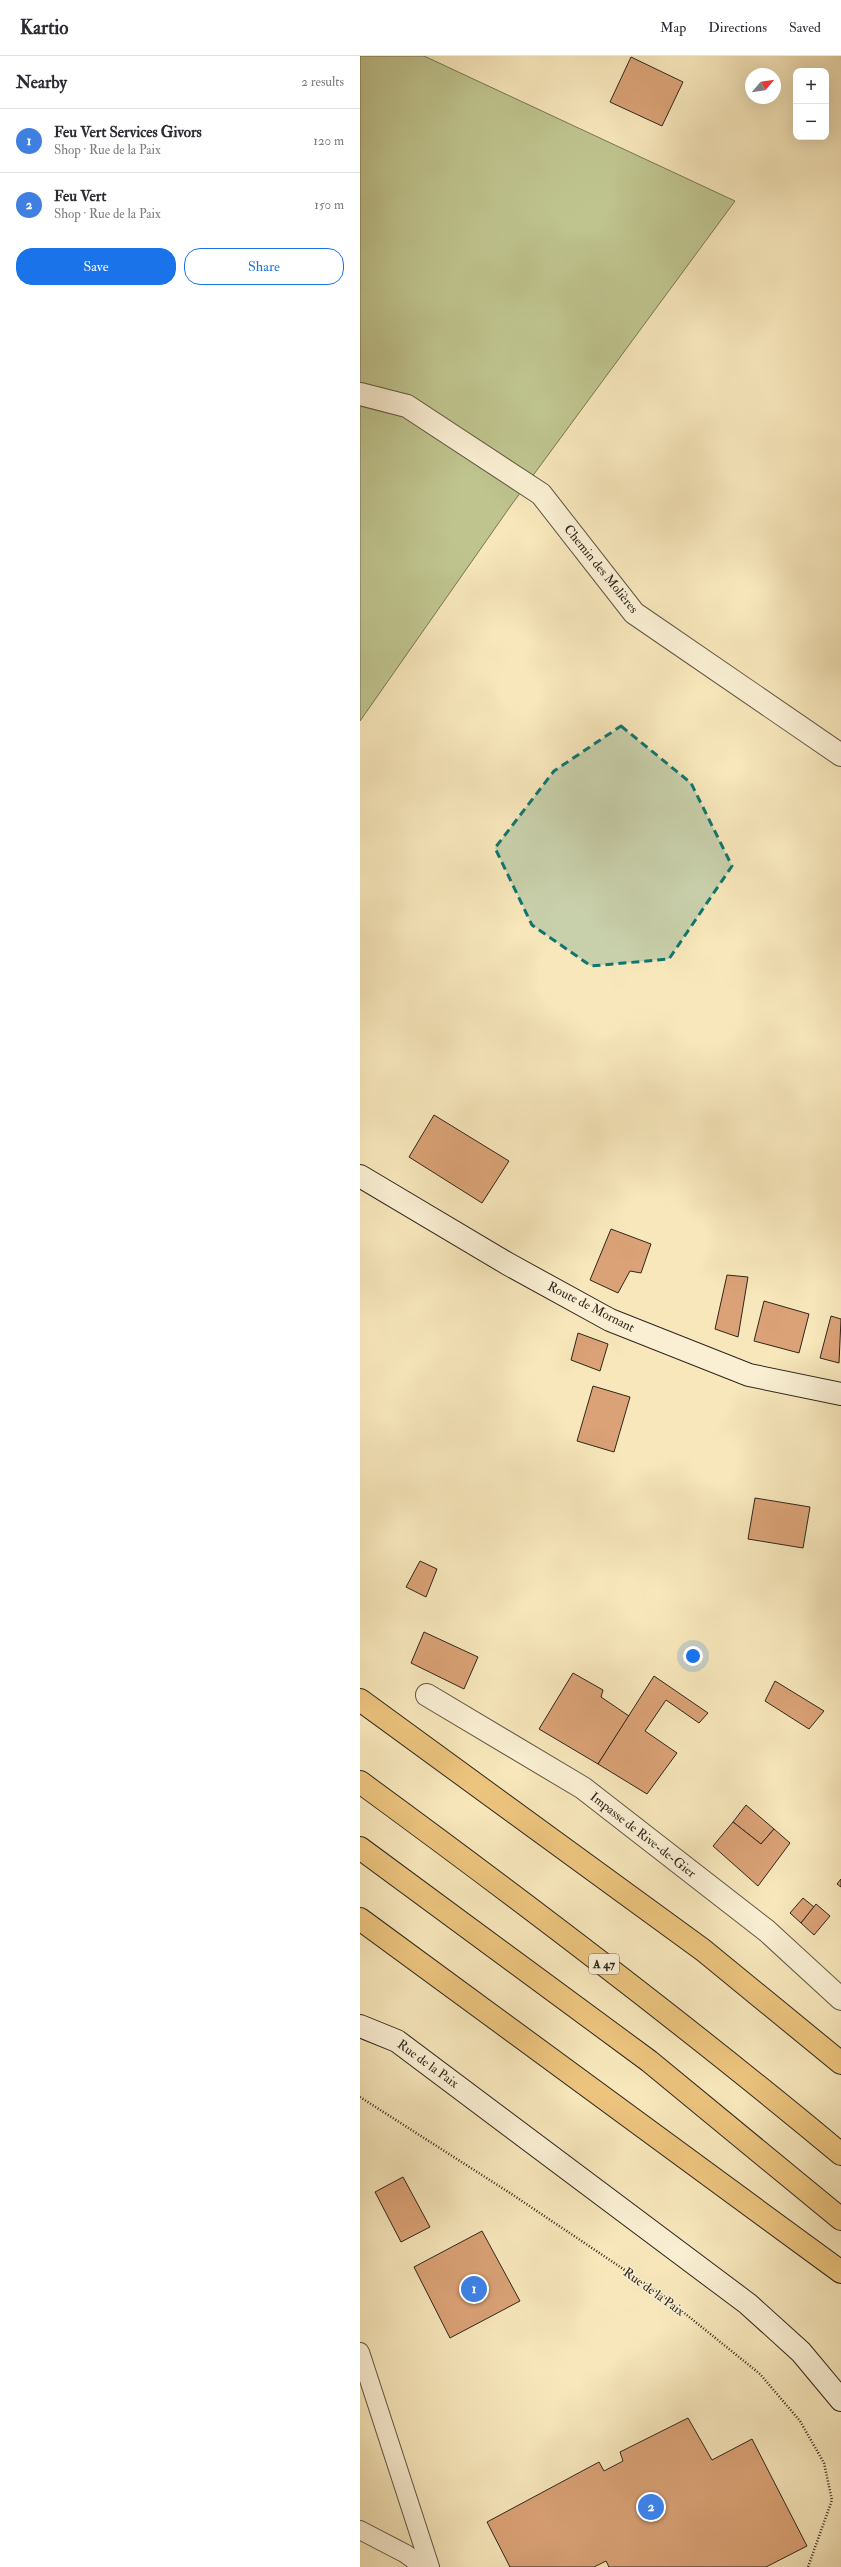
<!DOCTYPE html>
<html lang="en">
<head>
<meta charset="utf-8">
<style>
  :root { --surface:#fff; --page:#f2f2f3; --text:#2b2b33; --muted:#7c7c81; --line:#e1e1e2; --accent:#1a73e8 }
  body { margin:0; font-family:"IM FELL Double Pica",serif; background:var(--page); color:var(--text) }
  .controls { position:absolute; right:12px; top:12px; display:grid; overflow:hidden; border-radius:8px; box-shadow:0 4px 16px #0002 }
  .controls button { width:36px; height:36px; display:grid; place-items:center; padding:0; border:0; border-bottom:1px solid var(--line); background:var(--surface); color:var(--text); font:20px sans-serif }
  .compass { position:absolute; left:385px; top:12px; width:36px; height:36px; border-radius:50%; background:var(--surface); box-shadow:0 4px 16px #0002; rotate:61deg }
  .you { position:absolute; left:333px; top:1600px; width:14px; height:14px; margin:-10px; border:3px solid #fff; border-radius:50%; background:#1a73e8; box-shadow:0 0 0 6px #1a73e833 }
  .badge { display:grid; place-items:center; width:26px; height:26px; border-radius:50%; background:var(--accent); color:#fff; font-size:13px; font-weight:700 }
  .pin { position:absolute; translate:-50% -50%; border:2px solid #fff; box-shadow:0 1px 4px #0006 }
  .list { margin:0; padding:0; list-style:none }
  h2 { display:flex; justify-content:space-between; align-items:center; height:52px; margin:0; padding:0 16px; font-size:17px }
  h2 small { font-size:13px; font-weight:400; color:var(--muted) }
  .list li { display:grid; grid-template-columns:26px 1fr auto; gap:12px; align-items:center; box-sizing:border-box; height:64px; padding:0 16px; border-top:1px solid var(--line) }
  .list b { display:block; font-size:15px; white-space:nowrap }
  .list p { margin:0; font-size:13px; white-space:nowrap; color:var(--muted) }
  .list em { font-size:13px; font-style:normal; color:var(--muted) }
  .actions { display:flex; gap:8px; padding:12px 16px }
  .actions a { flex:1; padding:9px 0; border:1px solid var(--accent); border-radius:16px; text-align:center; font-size:14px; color:var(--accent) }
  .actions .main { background:var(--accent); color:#fff }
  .map { position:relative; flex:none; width:481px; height:2511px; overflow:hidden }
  header { display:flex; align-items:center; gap:24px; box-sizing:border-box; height:56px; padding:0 20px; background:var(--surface); border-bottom:1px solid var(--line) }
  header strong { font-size:19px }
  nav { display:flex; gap:22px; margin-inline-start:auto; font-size:14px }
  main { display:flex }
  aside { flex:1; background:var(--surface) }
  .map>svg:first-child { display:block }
  .green { fill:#bfc48e; stroke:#777556 }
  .building { fill:#daa276; stroke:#2f261d }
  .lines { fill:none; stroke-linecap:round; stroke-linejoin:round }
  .lane-casing { stroke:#615644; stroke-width:20 }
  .street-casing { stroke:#615644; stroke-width:24 }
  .secondary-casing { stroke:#2f261d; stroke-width:24 }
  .highway-casing { stroke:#2f261d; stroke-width:24 }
  .path { stroke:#2f261d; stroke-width:2.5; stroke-dasharray:1 2; stroke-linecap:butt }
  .lane { stroke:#faefd3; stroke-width:18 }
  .street { stroke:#faefd3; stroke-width:22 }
  .secondary { stroke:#faefd3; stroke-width:22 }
  .highway { stroke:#ecc47e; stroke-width:22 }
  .marked { fill:#0f766e; fill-opacity:0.2; stroke:#0f766e; stroke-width:3; stroke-dasharray:8 5; stroke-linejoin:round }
  .labels { text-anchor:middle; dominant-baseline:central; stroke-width:3; stroke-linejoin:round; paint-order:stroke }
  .shield { fill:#faefd3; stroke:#6c6254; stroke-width:1 }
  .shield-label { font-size:12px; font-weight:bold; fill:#2f261d }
  .street-label { font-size:13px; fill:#2f261d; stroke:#faefd3 }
</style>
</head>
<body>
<header>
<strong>Kartio</strong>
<nav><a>Map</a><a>Directions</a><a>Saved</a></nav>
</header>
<main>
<aside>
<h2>Nearby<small>2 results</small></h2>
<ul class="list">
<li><span class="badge" style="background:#3f7fe0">1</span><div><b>Feu Vert Services Givors</b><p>Shop · Rue de la Paix</p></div><em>120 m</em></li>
<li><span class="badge" style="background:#3f7fe0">2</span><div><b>Feu Vert</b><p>Shop · Rue de la Paix</p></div><em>150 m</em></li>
</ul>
<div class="actions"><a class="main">Save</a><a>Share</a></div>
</aside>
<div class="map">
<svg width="481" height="2511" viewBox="0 0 481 2511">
  <rect width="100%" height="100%" fill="#f7e7bb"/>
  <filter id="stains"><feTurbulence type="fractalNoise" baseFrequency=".005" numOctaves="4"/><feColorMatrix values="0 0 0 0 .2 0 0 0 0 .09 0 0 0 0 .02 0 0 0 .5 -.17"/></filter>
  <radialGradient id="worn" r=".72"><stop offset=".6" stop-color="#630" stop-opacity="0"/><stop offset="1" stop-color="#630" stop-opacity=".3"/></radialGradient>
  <path class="green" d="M0,0H64L375,145L152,448L0,665Z"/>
  <g class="building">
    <path d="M271,1L323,26L302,70L250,46Z"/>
    <path d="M74,1059L149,1105L122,1147L49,1101Z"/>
    <path d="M251,1173L291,1188L281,1217L270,1215L258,1237L230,1224Z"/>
    <path d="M367,1219L388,1221L378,1281L355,1273Z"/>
    <path d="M404,1245L449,1258L439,1297L394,1285Z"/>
    <path d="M471,1260L481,1263L479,1307L460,1302Z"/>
    <path d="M218,1277L248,1288L240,1315L211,1304Z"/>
    <path d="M233,1330L270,1341L254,1396L217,1385Z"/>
    <path d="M395,1442L450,1451L443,1492L388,1483Z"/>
    <path d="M60,1505L77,1513L66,1541L46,1531Z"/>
    <path d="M64,1576L118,1601L104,1633L51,1607Z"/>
    <path d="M213,1617L243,1634L241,1641L269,1660L238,1708L179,1673Z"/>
    <path d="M294,1620L348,1657L339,1667L306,1644L285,1675L317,1697L287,1738L238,1708Z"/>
    <path d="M415,1625L464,1655L449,1673L405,1645Z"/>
    <path d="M386,1749L414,1773L401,1788L373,1766Z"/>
    <path d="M373,1766L401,1788L414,1773L430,1787L398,1830L353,1790Z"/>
    <path d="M481,1823V1831L477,1828Z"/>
    <path d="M443,1842L454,1851L441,1867L430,1857Z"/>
    <path d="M456,1848L470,1860L454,1879L441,1867Z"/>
    <path d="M43,2121L70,2171L41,2186L15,2136Z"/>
    <path d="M122,2175L160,2245L90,2282L54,2211Z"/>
    <path d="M328,2362L352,2404L392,2383L447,2490L406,2511H249L246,2505L234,2511H150L127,2466L239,2406L244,2415L263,2405L260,2396Z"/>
  </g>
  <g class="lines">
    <g class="lane-casing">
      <g id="lane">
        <path d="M0,2296L70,2511"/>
        <path d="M0,2474L46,2498L63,2511"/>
      </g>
    </g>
    <g class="street-casing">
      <g id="street">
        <path d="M0,338L47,350L181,438L274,557L481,699"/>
        <path d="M67,1639L223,1732L407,1875L481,1943"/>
      </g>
    </g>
    <g class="secondary-casing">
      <g id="secondary">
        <path d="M0,1120L148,1208L250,1264L389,1319L481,1338"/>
        <path d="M0,1970L37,1985L388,2248L441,2296L481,2344"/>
      </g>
    </g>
    <g class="highway-casing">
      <g id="highway">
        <path d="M0,1644L343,1894L481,2007"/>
        <path d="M0,1726C164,1846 325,1968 481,2098"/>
        <path d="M0,1792L289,2005L481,2163"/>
        <path d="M0,1863L481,2216"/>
      </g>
    </g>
    <path class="path" d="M0,2041L150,2137L302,2239L400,2318L440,2365L464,2407L472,2444L448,2511"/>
    <use href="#lane" class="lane"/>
    <use href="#street" class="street"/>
    <use href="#secondary" class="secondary"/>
    <use href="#highway" class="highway"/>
  </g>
  <path class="marked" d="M261,670L331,727L372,810L309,903L231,910L172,869L135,792L194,715Z"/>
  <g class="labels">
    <rect class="shield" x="229" y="1898" width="30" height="20" rx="3"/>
    <g class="shield-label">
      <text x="244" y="1908">A 47</text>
    </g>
    <g class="street-label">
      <text transform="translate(241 513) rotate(51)">Chemin des Molières</text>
      <text transform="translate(231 1251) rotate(27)">Route de Mornant</text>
      <text transform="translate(283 1779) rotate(38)">Impasse de Rive-de-Gier</text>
      <text transform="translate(68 2008) rotate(36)">Rue de la Paix</text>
      <text transform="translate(294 2236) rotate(36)">Rue de la Paix</text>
    </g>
  </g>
  <rect width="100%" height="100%" filter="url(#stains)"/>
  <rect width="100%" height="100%" fill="url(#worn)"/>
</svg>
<div class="controls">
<button>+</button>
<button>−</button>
</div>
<svg class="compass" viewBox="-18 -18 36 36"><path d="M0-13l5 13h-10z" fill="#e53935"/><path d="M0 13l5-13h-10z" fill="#7c7c81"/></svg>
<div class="you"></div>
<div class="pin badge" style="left:114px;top:2233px;background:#3f7fe0">1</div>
<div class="pin badge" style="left:291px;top:2451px;background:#3f7fe0">2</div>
</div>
</main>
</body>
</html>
